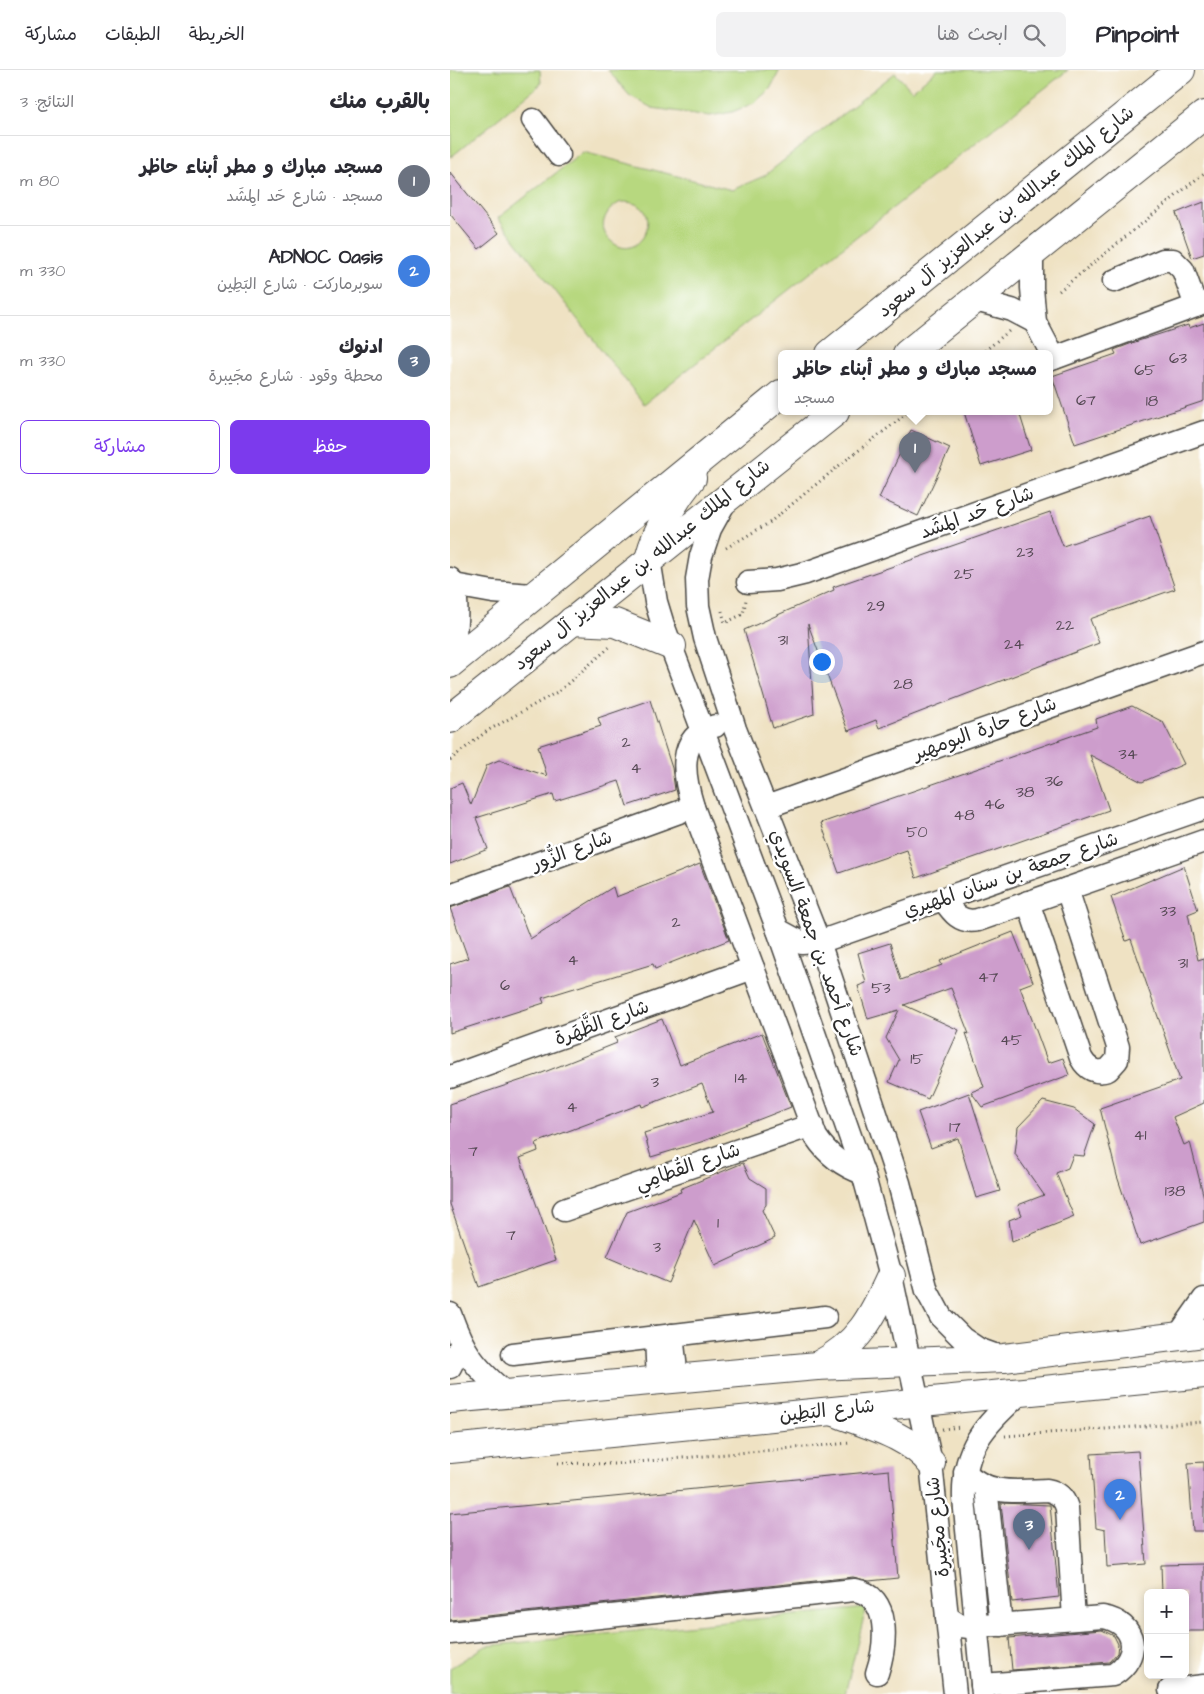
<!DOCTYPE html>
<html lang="ar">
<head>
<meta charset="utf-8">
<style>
  :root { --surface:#fff; --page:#f2f2f3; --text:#2b2b33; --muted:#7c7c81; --line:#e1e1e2; --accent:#7c3aed }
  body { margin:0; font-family:"Architects Daughter","Playpen Sans Arabic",sans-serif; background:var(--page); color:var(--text); direction:rtl }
  .controls { position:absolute; right:15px; bottom:15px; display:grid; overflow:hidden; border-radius:8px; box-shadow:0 2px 8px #0003 }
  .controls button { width:45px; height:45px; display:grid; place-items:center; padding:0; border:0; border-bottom:1px solid var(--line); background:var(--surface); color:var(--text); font:25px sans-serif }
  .you { position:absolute; left:371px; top:591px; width:18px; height:18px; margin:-12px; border:4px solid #fff; border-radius:50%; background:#1a73e8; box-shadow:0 0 0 8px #1a73e833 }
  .badge { display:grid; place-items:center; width:32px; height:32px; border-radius:50%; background:var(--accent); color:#fff; font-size:16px; font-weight:700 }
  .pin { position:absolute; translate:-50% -41px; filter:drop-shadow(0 1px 2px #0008) }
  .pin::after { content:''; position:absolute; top:26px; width:18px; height:15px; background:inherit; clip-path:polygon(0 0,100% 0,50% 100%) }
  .popup { position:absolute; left:328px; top:280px; width:275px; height:65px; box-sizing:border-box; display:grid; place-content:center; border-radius:8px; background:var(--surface); filter:drop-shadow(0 1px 4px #0005); font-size:16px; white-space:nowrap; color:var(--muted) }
  .popup b { font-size:19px; color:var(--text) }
  .popup::after { content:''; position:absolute; left:50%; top:100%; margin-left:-10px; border:10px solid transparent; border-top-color:var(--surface) }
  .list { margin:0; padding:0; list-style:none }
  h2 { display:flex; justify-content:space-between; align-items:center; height:65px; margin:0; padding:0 20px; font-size:21px }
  h2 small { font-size:16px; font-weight:400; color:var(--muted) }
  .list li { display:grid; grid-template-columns:32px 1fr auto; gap:15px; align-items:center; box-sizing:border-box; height:90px; padding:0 20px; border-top:1px solid var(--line) }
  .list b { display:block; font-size:19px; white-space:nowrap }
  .list p { margin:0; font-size:16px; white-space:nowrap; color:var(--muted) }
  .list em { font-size:16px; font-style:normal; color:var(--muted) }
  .actions { display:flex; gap:10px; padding:15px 20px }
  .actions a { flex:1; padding:11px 0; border:1px solid var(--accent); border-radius:8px; text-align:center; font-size:18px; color:var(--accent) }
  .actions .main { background:var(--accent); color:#fff }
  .icon { flex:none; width:28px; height:28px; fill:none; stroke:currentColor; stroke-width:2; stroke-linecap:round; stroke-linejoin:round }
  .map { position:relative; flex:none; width:754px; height:1624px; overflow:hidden; direction:ltr }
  header { display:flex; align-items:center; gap:30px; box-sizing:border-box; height:70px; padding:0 25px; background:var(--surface); border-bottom:1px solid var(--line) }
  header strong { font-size:24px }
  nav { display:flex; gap:28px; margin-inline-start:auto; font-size:18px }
  .search { width:350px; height:45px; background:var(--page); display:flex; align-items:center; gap:12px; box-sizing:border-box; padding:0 18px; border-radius:8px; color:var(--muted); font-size:19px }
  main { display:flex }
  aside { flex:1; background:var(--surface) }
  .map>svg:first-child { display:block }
  .green { fill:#b7d87f; stroke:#718255; fill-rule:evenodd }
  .building { fill:#cd9dcc }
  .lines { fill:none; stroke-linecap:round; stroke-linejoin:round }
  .minor-casing { stroke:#484642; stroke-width:25 }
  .major-casing { stroke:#484642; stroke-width:30 }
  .path { stroke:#484642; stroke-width:3; stroke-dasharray:1 4; stroke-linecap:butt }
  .minor { stroke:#fff; stroke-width:22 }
  .major { stroke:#fff; stroke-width:28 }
  .labels { text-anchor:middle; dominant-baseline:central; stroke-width:5; stroke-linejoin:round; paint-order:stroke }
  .number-label { font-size:16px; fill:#544853 }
  .street-label { font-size:19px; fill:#2b2b2b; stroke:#fff }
</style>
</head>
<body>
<header>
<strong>Pinpoint</strong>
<div class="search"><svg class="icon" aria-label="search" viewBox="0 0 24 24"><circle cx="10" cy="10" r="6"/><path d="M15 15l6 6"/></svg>ابحث هنا</div>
<nav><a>الخريطة</a><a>الطبقات</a><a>مشاركة</a></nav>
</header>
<main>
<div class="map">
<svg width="754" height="1624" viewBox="0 0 754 1624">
  <rect width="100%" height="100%" fill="#fff"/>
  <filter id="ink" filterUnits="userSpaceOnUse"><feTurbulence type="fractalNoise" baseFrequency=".02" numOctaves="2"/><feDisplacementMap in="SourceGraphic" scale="10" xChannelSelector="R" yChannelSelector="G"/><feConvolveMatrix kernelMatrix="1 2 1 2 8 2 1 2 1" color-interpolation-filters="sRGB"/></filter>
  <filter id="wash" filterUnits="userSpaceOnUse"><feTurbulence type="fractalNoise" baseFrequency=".0096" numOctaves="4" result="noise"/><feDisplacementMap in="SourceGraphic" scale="20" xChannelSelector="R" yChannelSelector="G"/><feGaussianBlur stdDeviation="1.12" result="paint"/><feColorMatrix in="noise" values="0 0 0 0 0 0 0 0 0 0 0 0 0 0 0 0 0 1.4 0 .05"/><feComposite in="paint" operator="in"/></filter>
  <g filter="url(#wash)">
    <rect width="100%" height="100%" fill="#efe2c3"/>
    <g class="green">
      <path d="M0,0H90L91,14L1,87Z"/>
      <path d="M158,0H330L320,19L304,33L282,42L260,46L202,38L179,25Z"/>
      <path d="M487,0H618L194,334L48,148L133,82L282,120L314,106L445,3L462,21ZM171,132C221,130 191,199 161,171C146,158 155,139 171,132Z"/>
      <path d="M416,1538L395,1624H0V1598L36,1576Z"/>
    </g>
    <g id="blocks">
      <g class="building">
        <path d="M0,102L49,163L29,179L0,144Z"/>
        <path d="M754,132V184L742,188L726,143Z"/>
        <path d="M754,253V331L625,374L602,306L666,284L664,280L685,272L738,255L739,258Z"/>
        <path d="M514,342H569L581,380L531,396Z"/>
        <path d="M461,360L500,378L468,446L429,428Z"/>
        <path d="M600,442L613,476L700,446L725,519L640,549L649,573L429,658L426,650L398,661L358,554L364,644L323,658L294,560L384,520L383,517Z"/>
        <path d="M200,630L222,698L225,720L177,736L169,711L105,731L103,724L26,748L38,779L0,794V718L12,713L21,735L37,695L49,690L97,706L88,676L151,656L148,648Z"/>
        <path d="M682,636L713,652L734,694L692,712L640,685L659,740L466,808L457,780L389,803L371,753L647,657L646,649Z"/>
        <path d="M250,794L279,870L205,899L203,894L92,928L94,933L0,963V894L18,888L0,838L60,817L80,869L163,817L166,827Z"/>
        <path d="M734,796L748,840L738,844L748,890L754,888V1033L723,1047L734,1075L740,1072L754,1128V1152L690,1175L667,1106L650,1038L730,1010L681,869L676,871L661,827Z"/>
        <path d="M563,862L583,912L570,917L598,993L613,988L619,1005L532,1037L521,1022L534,1017L516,963L519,964L501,918L454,935L509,960L478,1029L439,1012L449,990L436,968L449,940L418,949L408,916L416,913L408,883L440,873L451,910L492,895L490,891Z"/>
        <path d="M212,949L230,995L312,963L341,1037L251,1072L201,1087L194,1063L263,1042L252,1014L192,1037L191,1034L86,1073L88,1081L70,1088L106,1190L29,1217L0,1134V1034L87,1005L167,973L165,967Z"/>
        <path d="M519,1023L550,1121L526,1128L508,1068L481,1078L468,1042Z"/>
        <path d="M593,1031L624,1039L645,1054L634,1086L623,1085L618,1098L606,1103L624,1147L562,1172L559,1150L572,1145L568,1135L594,1125L565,1084L568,1057Z"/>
        <path d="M293,1093L300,1108L316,1118V1135L312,1140L325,1168L265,1196L244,1150L218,1213L157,1187L177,1142L231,1122L230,1119Z"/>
        <path d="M688,1381L696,1494L657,1497L655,1460L646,1458L641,1384Z"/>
        <path d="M754,1392V1461H743L738,1393Z"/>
        <path d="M439,1400L448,1508L419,1511L403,1507L0,1550V1443Z"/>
        <path d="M551,1433L600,1435L609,1527L562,1532Z"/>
        <path d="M754,1494V1561H735V1523H712L711,1495Z"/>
        <path d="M652,1560L664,1566L668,1574L667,1583L659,1592L562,1600L559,1568Z"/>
      </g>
    </g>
  </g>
  <g filter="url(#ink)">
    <use href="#blocks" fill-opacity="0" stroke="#484642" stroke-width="1"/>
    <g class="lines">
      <g class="minor-casing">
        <g id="minor">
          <path d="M83,50L109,85"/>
          <path d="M582,185V218L585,252L604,288"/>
          <path d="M664,211L713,190H723L733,200L746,236"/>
          <path d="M525,230L562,240L585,252"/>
          <path d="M599,290L754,233"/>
          <path d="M275,432L260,459L251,486L247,509L248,536L255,568L285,659L369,872L449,1113L477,1221L491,1247L513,1269L528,1279L550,1287"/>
          <path d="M199,489L206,532L213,555L328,860L413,1103L441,1206L481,1393L505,1624"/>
          <path d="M0,509C12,524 4,574 1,593"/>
          <path d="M298,512L327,510L356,503L754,362"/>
          <path d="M4,515L43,522L82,525"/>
          <path d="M265,656C225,667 234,708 243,737L366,1067C378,1085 392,1096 413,1103"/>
          <path d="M316,737L754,582"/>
          <path d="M0,825L243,737"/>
          <path d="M493,829C502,842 510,854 528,850L754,771"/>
          <path d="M578,832L631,988C637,999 646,1004 658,1000L667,990L668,977L617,819"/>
          <path d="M328,860L352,873L369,872L754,738"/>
          <path d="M0,1007L303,898"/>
          <path d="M114,1140L362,1055"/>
          <path d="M0,1244C14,1283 25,1298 58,1325"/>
          <path d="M222,1265L227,1309"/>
          <path d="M728,1266L754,1229"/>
          <path d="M206,1267L208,1311"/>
          <path d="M63,1284L375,1247"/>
          <path d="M0,1297L11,1275"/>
          <path d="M515,1402C538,1426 567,1421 597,1420C608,1422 614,1428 617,1438L624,1549"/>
          <path d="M536,1417L551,1555"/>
          <path d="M497,1547L511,1556L519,1557L653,1547C687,1553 692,1587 663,1605L532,1615"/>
          <path d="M0,1563L404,1520C442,1525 436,1576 427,1603"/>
          <path d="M720,1620L754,1616"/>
          <path d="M533,1624L514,1429C512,1376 536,1355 572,1321"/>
        </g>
      </g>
      <g class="major-casing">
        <g id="major">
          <path d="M380,284L731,0"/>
          <path d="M457,284L754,45"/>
          <path d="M199,489C207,458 222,433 242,408"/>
          <path d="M122,551L165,553L222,576"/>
          <path d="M0,594L331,324"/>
          <path d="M0,649L385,342"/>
          <path d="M367,1296C409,1274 422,1248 441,1206"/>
          <path d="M0,1329L367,1296L554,1288L754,1263"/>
          <path d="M385,1342C417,1355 459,1365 481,1393"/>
          <path d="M0,1379L754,1304"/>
        </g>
      </g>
      <g class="path">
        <path d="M609,221L754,103"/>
        <path d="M531,284L559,261"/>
        <path d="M276,478L319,453L396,390L459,342"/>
        <path d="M272,541L275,553L293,544L296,530"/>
        <path d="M0,690L37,661L109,621L162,575"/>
        <path d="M492,1359L511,1357"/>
        <path d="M555,1366L754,1352"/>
        <path d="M108,1393L165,1394L400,1373"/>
      </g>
      <use href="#minor" class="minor"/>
      <use href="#major" class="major"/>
    </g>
  </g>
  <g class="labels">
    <g class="number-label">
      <text x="728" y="288">63</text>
      <text x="695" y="300">65</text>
      <text x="636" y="330">67</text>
      <text x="702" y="331">18</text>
      <text x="575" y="482">23</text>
      <text x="514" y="504">25</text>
      <text x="426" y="536">29</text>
      <text x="615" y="555">22</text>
      <text x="333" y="570">31</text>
      <text x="564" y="574">24</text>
      <text x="453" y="614">28</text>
      <text x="176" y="672">2</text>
      <text x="678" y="684">34</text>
      <text x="186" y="698">4</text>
      <text x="604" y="711">36</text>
      <text x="575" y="722">38</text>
      <text x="544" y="734">46</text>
      <text x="514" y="745">48</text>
      <text x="467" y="762">50</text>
      <text x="718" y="841">33</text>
      <text x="226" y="852">2</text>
      <text x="123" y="890">4</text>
      <text x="733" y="893">31</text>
      <text x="538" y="907">47</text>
      <text x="55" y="915">6</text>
      <text x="431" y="918">53</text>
      <text x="561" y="970">45</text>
      <text x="467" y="989">15</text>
      <text x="291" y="1008">14</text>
      <text x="205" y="1012">3</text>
      <text x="122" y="1037">4</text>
      <text x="505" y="1057">17</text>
      <text x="690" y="1065">41</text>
      <text x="23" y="1081">7</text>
      <text x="725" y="1121">138</text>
      <text x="268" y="1153">1</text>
      <text x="61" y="1165">7</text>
      <text x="207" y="1177">3</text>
    </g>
    <g class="street-label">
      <text transform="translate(556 142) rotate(-39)">شارع الملك عبدالله بن عبدالعزيز آل سعود</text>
      <text transform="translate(527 443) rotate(-20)">شارع حَد المِشَد</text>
      <text transform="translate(192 495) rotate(-39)">شارع الملك عبدالله بن عبدالعزيز آل سعود</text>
      <text transform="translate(535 659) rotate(-20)">شارع حارة البومهير</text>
      <text transform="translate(122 781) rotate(-20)">شارع الزُّور</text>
      <text transform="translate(561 805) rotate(-19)">شارع جمعة بن سنان المهيري</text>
      <text transform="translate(366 873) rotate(70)">شارع أحمد بن جمعة السويدي</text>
      <text transform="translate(152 953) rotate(-20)">شارع الظَّهَرة</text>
      <text transform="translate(238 1097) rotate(-19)">شارع القُطامِي</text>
      <text transform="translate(377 1341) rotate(-6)">شارع البَطِين</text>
      <text transform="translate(488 1457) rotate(-96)">شارع مجَيبرة</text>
    </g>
  </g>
</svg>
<div class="controls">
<button>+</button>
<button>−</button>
</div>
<div class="you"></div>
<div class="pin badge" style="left:465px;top:403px;background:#6b7280">1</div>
<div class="popup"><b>مسجد مبارك و مطر أبناء حاظر</b>مسجد</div>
<div class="pin badge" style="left:670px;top:1450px;background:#3f7fe0">2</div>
<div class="pin badge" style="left:579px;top:1480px;background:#5c6f8a">3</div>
</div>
<aside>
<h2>بالقرب منك<small>النتائج: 3</small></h2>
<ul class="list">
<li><span class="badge" style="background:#6b7280">1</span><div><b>مسجد مبارك و مطر أبناء حاظر</b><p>مسجد · شارع حَد المِشَد</p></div><em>80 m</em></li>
<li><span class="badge" style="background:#3f7fe0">2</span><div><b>ADNOC Oasis</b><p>سوبرماركت · شارع البَطِين</p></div><em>330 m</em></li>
<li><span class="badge" style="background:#5c6f8a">3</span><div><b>ادنوك</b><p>محطة وقود · شارع مجَيبرة</p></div><em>330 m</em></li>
</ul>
<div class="actions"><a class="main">حفظ</a><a>مشاركة</a></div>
</aside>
</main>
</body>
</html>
